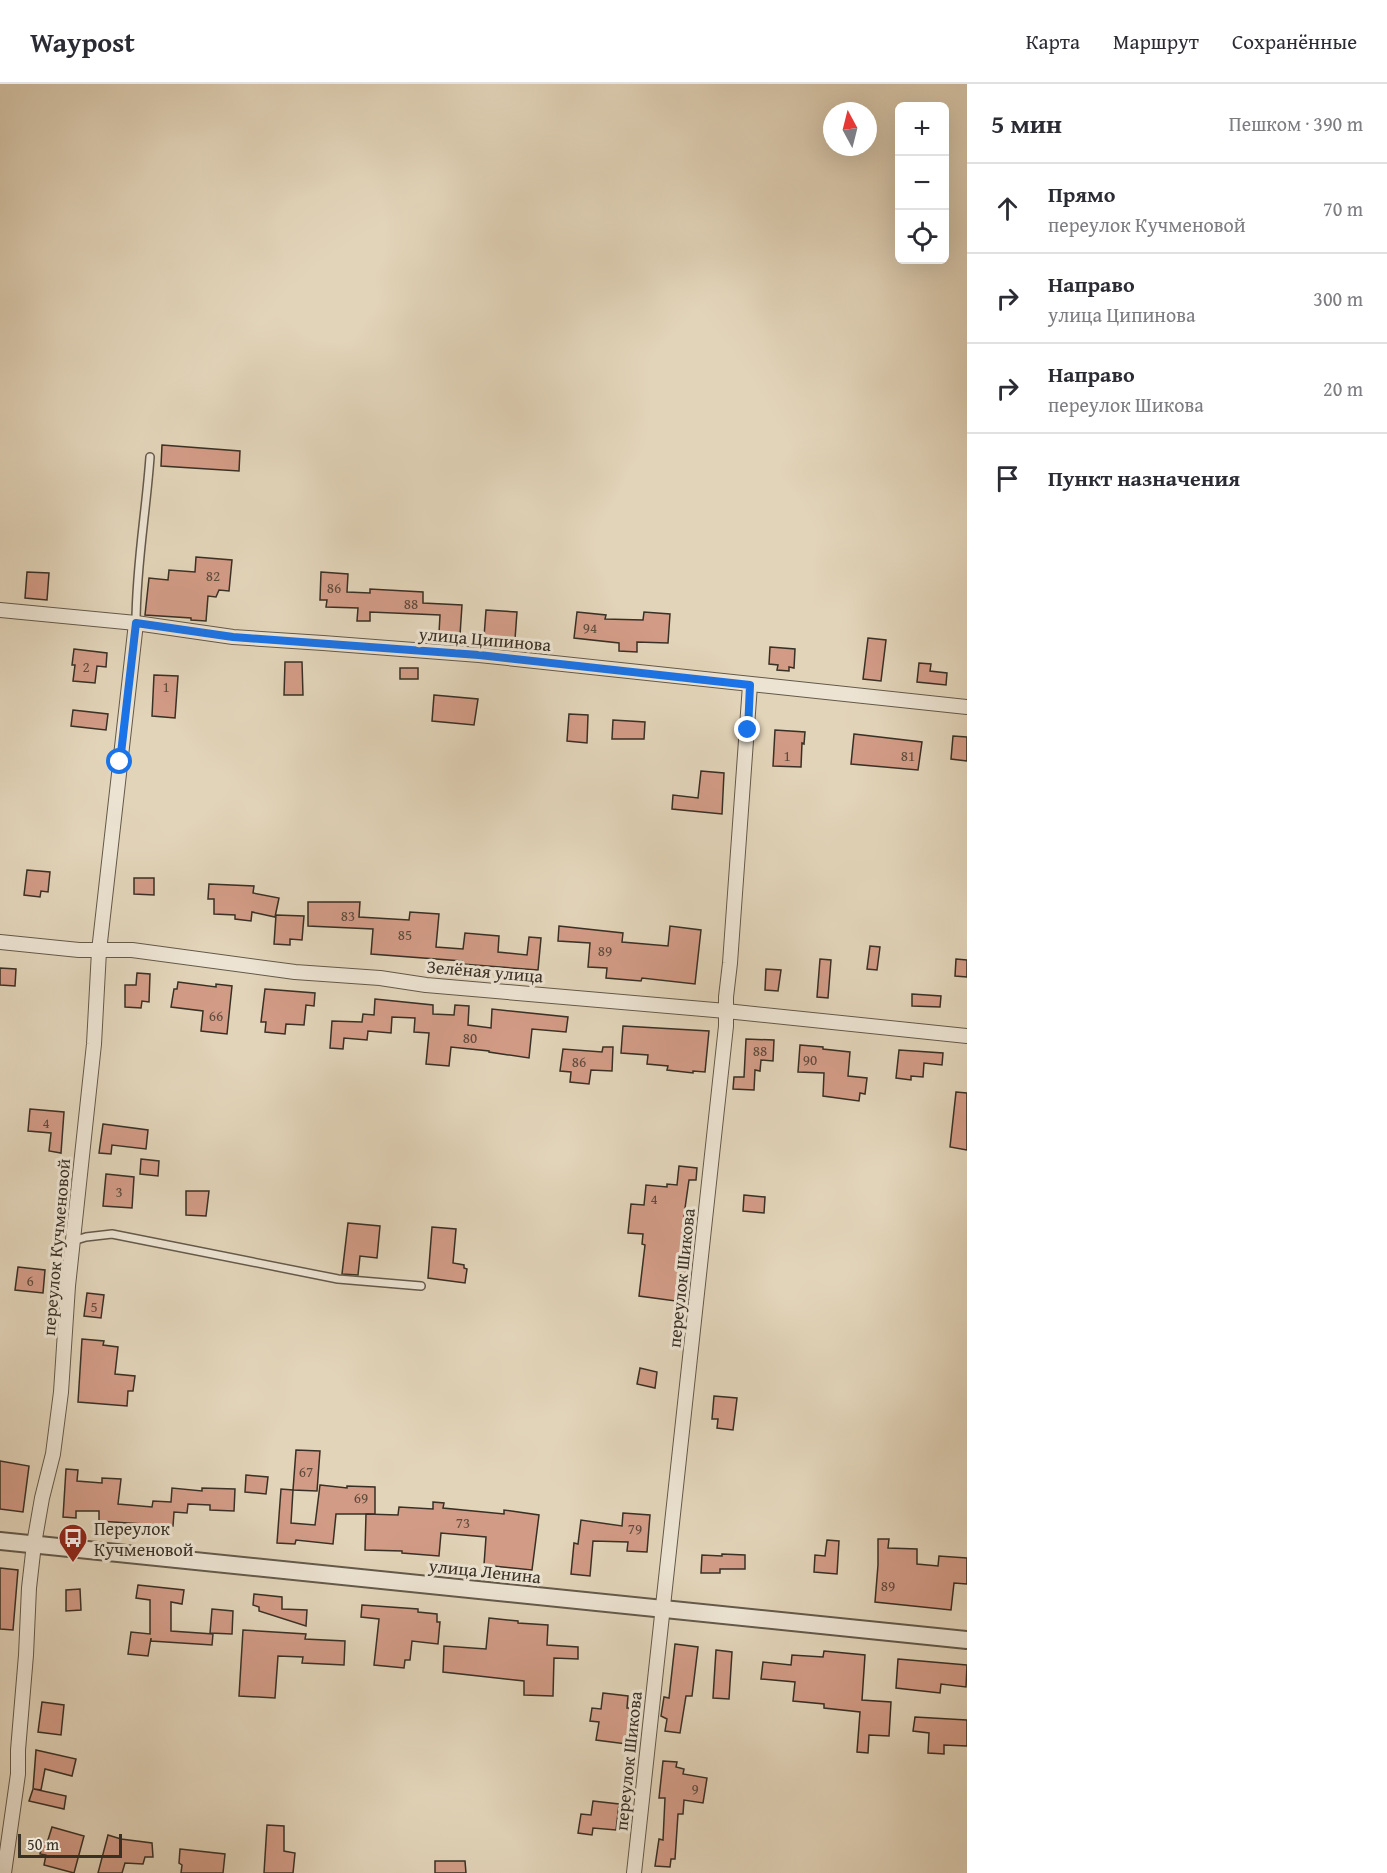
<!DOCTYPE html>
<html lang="ru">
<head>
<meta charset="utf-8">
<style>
  :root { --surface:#fff; --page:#f7f7f7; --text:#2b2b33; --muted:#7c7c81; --line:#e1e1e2 }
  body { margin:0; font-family:"Gentium Book Plus",serif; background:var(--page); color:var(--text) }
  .controls { position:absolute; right:18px; top:18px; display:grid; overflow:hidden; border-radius:9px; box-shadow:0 6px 24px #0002 }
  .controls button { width:54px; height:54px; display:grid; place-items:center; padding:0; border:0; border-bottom:2px solid var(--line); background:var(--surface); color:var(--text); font:30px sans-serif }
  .compass { position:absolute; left:823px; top:18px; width:54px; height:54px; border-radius:50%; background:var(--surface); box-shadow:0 6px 24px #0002; rotate:353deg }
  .scale { position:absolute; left:18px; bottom:15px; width:104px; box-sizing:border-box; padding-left:6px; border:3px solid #393025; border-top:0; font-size:16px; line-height:21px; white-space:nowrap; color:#393025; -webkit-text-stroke:4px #ece3d2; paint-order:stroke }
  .stop { position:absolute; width:18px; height:18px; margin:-14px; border:4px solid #1a73e8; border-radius:50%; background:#fff }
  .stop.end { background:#1a73e8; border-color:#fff; box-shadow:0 2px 6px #0008 }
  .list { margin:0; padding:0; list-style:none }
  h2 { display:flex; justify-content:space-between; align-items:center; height:78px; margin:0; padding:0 24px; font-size:26px }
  h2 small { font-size:20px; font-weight:400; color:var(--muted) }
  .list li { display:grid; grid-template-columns:39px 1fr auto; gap:18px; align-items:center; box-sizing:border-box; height:90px; padding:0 24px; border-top:2px solid var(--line) }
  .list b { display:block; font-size:22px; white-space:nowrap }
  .list p { margin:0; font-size:20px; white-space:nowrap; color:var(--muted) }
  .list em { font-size:20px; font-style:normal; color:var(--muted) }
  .icon { flex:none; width:33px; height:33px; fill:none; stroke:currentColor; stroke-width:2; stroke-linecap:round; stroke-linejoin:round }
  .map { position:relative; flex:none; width:967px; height:1789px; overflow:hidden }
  header { display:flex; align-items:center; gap:36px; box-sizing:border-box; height:84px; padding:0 30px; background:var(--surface); border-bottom:2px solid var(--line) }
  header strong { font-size:28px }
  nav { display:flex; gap:33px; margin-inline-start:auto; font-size:21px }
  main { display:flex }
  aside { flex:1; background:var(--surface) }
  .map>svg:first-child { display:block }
  .building { fill:#d29b86; stroke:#393025; stroke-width:1.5 }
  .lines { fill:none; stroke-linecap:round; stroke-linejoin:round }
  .service-casing { stroke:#63594a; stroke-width:10 }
  .minor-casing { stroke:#63594a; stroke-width:16 }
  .tertiary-casing { stroke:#63594a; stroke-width:20 }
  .service { stroke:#ece3d2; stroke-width:7 }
  .minor { stroke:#ece3d2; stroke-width:14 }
  .tertiary { stroke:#ece3d2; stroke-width:16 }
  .route { stroke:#1a73e8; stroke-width:8 }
  .labels { text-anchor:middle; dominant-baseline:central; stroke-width:6; stroke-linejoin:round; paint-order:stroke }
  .number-label { font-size:15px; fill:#5f4b3d }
  .street-label { font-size:18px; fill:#393025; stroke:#ece3d2 }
  .poi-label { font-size:18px; fill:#393025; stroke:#ece3d2; text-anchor:start }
</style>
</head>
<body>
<header>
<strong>Waypost</strong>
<nav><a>Карта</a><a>Маршрут</a><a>Сохранённые</a></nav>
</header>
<main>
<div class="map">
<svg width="967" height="1789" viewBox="0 0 967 1789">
  <rect width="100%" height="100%" fill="#e2d4b9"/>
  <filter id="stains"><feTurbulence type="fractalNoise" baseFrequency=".00333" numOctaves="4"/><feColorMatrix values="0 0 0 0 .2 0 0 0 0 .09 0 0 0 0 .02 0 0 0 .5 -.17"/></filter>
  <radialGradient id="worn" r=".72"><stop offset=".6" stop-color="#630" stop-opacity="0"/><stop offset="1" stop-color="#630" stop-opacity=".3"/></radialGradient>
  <g class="building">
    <path d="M162,361L240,367L239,387L161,382Z"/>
    <path d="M196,473L232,476L229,507L219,506L216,513L208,512L206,537L191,536V534L145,531L149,494L168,496L169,486L195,488Z"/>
    <path d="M27,488L49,489L47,516L25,514Z"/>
    <path d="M321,488L348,490L347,508L370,509V505L423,508V519L462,521L460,551L439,549L440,531L370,528V537H357L358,524L326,523L327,516H320Z"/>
    <path d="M486,526L517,528L515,555L484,553Z"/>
    <path d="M577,528L606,531L605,535L643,536L644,528L670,530L668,559L637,558V568L619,567V559L574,554Z"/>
    <path d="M868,554L886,556L881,597L863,595Z"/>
    <path d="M770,563L795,565L794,584L789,583V587L777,586L778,581L769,580Z"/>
    <path d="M74,565L107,569L106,583L97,582L95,599L73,597L75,581H72Z"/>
    <path d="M285,578H302L303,611H284Z"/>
    <path d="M919,579L931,580L930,587L947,589L946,601L917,598Z"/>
    <rect x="400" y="584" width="18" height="11"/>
    <path d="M154,591L178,592L175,634L152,632Z"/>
    <path d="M434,611L478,615L474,641L432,637Z"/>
    <path d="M73,626L108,630L106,646L71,642Z"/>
    <path d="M569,630L588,631L587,659L567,657Z"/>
    <path d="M613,636L645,638L644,655H612Z"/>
    <path d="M775,646L805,648L804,660L802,659L801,683L773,682Z"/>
    <path d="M854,650L922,658L918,686L851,680Z"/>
    <path d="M953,652L967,653V677L951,675Z"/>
    <path d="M701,687L724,689L722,730L672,725L673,711L698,714Z"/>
    <path d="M27,786L50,788L48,808L41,807L40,813L24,811Z"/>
    <path d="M134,794H154V811L134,810Z"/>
    <path d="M209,800L254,802L253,809L279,814L275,833L252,828L251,837L235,835V831L214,830V815H208Z"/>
    <path d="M308,818H360L359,833L409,836L410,828L439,830L436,863L463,865L465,849L499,852L498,868L527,871L529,853L541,854L538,886L462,880V877L371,870L373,845L308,842Z"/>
    <path d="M276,831L304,832L302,856L290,855V861L274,860Z"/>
    <path d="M559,842L623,849L622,858L668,862L670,842L701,846L695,900L642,894L641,897L606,894L607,884L588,883L590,859L558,857Z"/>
    <path d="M870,862L880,863L877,886L867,885Z"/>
    <path d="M820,875L831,876L828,914L817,913Z"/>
    <path d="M956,875L967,876V893L955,892Z"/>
    <path d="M0,884L16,885L15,902L0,901Z"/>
    <path d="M766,885L781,886L778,907L765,906Z"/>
    <path d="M137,889L150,890L149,918L142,917L141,924L125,923V901H136Z"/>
    <path d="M178,898L216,903V900L232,902L227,950L201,947L203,927L171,923L174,905H177Z"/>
    <path d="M265,905L315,909L314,922L306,921L304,941L286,940L285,950L265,948L266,938H261Z"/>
    <path d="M912,910L941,912L940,923L912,922Z"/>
    <path d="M375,915L433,921V930L454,931L455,921L469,922L468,941L491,944L492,925L568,933L566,948L532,945L529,974L489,968V967L451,963L449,982L426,980L429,949L414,948L415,934L392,933L391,949L368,947L367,956L344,954L343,965L330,964L332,937L362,938L363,930L374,931Z"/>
    <path d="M623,942L709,947L705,988L693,987V989L667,986L668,982L647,980L648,971L621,969Z"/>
    <path d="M746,955L774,956L773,977L761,976L760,987L755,986L754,1006L733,1005L734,993H744Z"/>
    <path d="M800,961L823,963V965L850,968L848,992L867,994L865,1010L860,1009L859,1017L823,1012L824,989L798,988Z"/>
    <path d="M603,963H613L612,987L591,986L589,1000L570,998L571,988L560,987L563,965L602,968Z"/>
    <path d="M899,966L943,969L942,981L924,979L923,993L911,992V996L896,994Z"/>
    <path d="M956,1008L967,1009V1066L950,1063Z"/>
    <path d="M30,1025L64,1028L61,1069L49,1067L51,1049L28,1047Z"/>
    <path d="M103,1040L148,1046L146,1065L112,1061L111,1070L99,1069Z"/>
    <path d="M141,1075L159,1077L158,1092L140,1090Z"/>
    <path d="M679,1082L697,1084L696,1096H689L684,1131L681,1167L688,1168L683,1218L639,1212L645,1161L642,1160L643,1150L628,1149L631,1120L644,1121L646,1101L667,1103V1100L677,1101Z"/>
    <path d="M106,1090L134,1093L132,1124L103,1122Z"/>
    <path d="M186,1107H209L206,1132L186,1131Z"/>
    <path d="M744,1111L765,1113L764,1129L743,1127Z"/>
    <path d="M348,1139L380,1142L377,1174L360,1172L358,1191L342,1190Z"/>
    <path d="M432,1143L456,1145L453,1179L464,1181V1184L467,1185L465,1199L428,1194Z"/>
    <path d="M18,1183L45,1186L43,1209L15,1206Z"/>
    <path d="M87,1209L104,1211L101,1234L84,1232Z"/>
    <path d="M82,1255L104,1257L103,1261L118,1263L115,1290L135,1292L133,1307H128L127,1322L78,1318Z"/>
    <path d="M640,1284L657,1288L655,1304L637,1300Z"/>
    <path d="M714,1312L737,1314L733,1346L717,1344L718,1335H712Z"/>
    <path d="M296,1366L320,1367L317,1407L293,1406Z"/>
    <path d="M0,1377L29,1382L23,1428L0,1425Z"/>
    <path d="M66,1385L78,1386L77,1397L102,1399V1394L121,1395L118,1420L152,1423L153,1417L171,1418L172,1404L202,1407V1404L235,1405L234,1427L210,1426V1421L188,1420L187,1429L174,1428L173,1442L99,1437V1427H76V1434L63,1433Z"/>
    <path d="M246,1391L268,1393L266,1410L245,1408Z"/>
    <path d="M320,1401L347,1404V1402L375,1403V1430H336L333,1460L296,1456L295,1460L277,1459L281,1405L293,1406L291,1439L315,1441Z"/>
    <path d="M433,1418L444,1419L443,1424L504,1430V1426L539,1431L532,1486L484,1481L486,1453L441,1449L439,1472L402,1469V1467L365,1466L366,1430L398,1431L399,1423L433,1425Z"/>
    <path d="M623,1429L650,1431L647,1468L627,1467L628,1458L593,1457L590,1492L571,1490L574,1459L578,1460L581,1436L622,1442Z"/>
    <path d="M878,1455H889L888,1464L917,1465V1480L938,1482L939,1472L967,1474V1500L954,1499L951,1526L875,1518L878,1481Z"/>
    <path d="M827,1456L839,1457L837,1490L814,1488L815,1471L825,1472Z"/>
    <path d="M722,1470L745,1471V1485H720V1489H701L702,1471L722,1472Z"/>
    <path d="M0,1484L18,1486L13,1546L0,1545Z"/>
    <path d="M138,1501L184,1506L182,1520L171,1518V1547L213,1550L212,1561L151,1557V1554L148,1572L128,1570L131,1548L150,1550V1516L136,1514Z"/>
    <path d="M80,1505L81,1526L66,1527V1506Z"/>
    <path d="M254,1510L282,1513V1525L307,1526L306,1542L259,1527V1523L253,1521Z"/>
    <path d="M362,1521L418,1525V1528L437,1530V1538H440L438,1560L412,1557L410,1576H405L404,1584L374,1581L379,1535L361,1533Z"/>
    <path d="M212,1525L233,1527L232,1550L210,1549Z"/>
    <path d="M489,1534L518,1537V1539L548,1541L547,1561L578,1563V1575L554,1574L553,1612L524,1611V1597L443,1588L444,1562L486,1565Z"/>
    <path d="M243,1546L306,1550L305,1555L345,1557L344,1581L302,1579L303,1573L278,1572L275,1614L239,1612Z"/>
    <path d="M675,1560L698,1563L692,1612H686L680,1649L665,1647L667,1635L661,1632L664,1613L669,1614Z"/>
    <path d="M716,1566L732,1568L729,1615L713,1614Z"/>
    <path d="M824,1567L865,1571L862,1616L891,1618L889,1652L869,1651L868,1669L857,1668L860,1628L824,1624V1620L793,1617L795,1598L761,1595L763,1578L791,1581L792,1571L823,1573Z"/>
    <path d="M898,1575L967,1581L966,1603L941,1600L940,1609L896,1604Z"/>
    <path d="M603,1609L628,1612L627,1624H633L632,1647H636L634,1661L596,1656L599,1638L590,1637L592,1624L601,1625Z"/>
    <path d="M42,1618L64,1621L61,1651L38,1648Z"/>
    <path d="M915,1633L967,1636V1662L944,1661V1670L928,1669L929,1649L913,1647Z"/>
    <path d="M36,1666L76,1675L72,1692L45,1685L41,1706L34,1705L66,1712L64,1725L29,1717L33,1705Z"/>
    <path d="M663,1677L677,1678L676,1683L684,1685L683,1690L707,1694L703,1719L684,1716L683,1730H678L675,1775H671L670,1783L655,1782L659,1755L663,1756L665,1714H659Z"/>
    <path d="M593,1717L619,1720L616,1746L593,1744L592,1751L578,1749L581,1730L591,1731Z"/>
    <path d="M267,1741L284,1742V1767L295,1769L293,1789H264Z"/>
    <path d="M52,1743L84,1752L74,1789L44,1781L46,1771L40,1770L43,1758L47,1759Z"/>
    <path d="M108,1751L121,1755L152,1759L153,1773H145L143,1780L125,1779L122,1789H98Z"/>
    <path d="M180,1765L225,1770L223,1789H181L182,1781L179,1779Z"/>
    <path d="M435,1777H465L466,1789H435Z"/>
  </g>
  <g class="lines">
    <g class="service-casing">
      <g id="service">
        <path d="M136,539C136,483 146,429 150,373"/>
        <path d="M73,1157L86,1153L112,1150L338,1195L421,1202"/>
      </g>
    </g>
    <g class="minor-casing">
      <g id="minor">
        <path d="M0,526L136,539L233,553L323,559L479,571L967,623"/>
        <path d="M0,858L79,866H132L295,888L380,894L426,901L726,927L967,952"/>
        <path d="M4,1789L18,1690V1666L26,1571L29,1504L34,1460L42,1414L53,1370L61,1308L68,1202L94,960L99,867L136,539"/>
        <path d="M634,1789L726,942V913L730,879L750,601"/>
      </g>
    </g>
    <g class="tertiary-casing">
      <path id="tertiary" d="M0,1457L967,1556"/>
    </g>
    <use href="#service" class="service"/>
    <use href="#minor" class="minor"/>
    <use href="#tertiary" class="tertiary"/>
  </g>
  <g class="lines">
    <path class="route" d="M120,678L136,539L233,553L479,571L750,601L748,646"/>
  </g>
  <defs>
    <g id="bus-pin" transform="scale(1.5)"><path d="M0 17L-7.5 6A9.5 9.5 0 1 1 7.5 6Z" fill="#8f2418" stroke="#ece3d2"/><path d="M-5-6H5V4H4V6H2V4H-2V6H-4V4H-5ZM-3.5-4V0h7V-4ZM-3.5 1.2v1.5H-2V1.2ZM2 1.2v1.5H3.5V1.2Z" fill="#fff"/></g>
  </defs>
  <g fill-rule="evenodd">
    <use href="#bus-pin" x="73" y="1454"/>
  </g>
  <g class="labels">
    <g class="number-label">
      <text x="213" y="491">82</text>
      <text x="334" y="503">86</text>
      <text x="411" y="519">88</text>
      <text x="590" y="543">94</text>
      <text x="86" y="582">2</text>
      <text x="166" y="602">1</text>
      <text x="787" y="671">1</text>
      <text x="908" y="671">81</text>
      <text x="348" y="831">83</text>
      <text x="405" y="850">85</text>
      <text x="605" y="866">89</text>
      <text x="216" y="931">66</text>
      <text x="470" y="953">80</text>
      <text x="760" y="966">88</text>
      <text x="810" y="975">90</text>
      <text x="579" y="977">86</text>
      <text x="46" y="1038">4</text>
      <text x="119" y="1107">3</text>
      <text x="654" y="1114">4</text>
      <text x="30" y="1196">6</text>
      <text x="94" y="1222">5</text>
      <text x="306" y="1387">67</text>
      <text x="361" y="1413">69</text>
      <text x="463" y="1438">73</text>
      <text x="635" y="1444">79</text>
      <text x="888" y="1501">89</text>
      <text x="695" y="1704">9</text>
    </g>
    <g class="street-label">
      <text transform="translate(485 555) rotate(5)">улица Ципинова</text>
      <text transform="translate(485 887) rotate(5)">Зелёная улица</text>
      <text transform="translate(56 1163) rotate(-85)">переулок Кучменовой</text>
      <text transform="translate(681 1194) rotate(-84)">переулок Шикова</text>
      <text transform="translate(485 1487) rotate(6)">улица Ленина</text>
      <text transform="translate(628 1677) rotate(-84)">переулок Шикова</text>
    </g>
    <g class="poi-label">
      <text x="94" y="1444">Переулок<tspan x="94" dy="21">Кучменовой</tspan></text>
    </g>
  </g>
  <rect width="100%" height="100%" filter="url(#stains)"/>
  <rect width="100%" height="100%" fill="url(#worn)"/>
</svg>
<div class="controls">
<button>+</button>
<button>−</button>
<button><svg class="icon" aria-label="locate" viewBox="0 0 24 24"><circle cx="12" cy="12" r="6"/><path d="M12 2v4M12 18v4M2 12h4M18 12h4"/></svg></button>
</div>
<svg class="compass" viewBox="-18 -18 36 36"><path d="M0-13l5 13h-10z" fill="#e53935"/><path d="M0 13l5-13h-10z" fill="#7c7c81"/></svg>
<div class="scale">50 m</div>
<div class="stop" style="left:120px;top:678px"></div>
<div class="stop end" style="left:748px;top:646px"></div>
</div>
<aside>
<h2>5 мин<small>Пешком · 390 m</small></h2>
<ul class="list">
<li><svg class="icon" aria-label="ahead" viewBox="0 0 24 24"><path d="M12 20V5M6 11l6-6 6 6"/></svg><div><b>Прямо</b><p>переулок Кучменовой</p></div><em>70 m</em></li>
<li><svg class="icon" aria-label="right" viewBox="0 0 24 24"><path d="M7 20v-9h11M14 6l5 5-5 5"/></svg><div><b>Направо</b><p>улица Ципинова</p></div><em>300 m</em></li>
<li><svg class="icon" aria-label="right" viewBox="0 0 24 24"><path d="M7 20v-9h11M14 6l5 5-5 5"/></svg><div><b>Направо</b><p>переулок Шикова</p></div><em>20 m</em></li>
<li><svg class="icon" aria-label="arrive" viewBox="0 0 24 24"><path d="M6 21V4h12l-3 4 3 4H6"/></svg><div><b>Пункт назначения</b></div></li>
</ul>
</aside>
</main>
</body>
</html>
